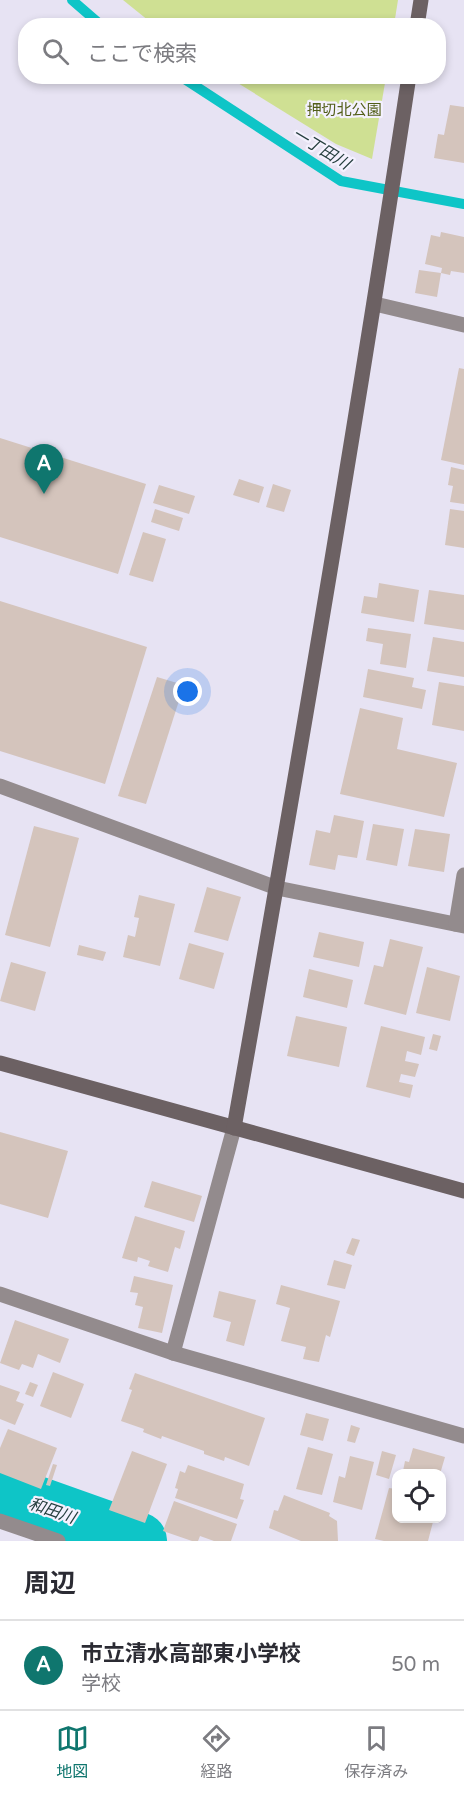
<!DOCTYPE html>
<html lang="ja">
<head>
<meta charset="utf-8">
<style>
  :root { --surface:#fff; --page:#f7f7f7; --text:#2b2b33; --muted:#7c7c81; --line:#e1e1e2; --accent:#0f766e }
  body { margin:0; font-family:"Varela Round","Noto Sans JP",sans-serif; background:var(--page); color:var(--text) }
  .controls { position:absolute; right:18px; bottom:18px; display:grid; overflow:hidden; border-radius:12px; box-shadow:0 3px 9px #0003 }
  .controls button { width:54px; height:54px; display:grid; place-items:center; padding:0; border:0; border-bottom:2px solid var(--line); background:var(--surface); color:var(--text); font:30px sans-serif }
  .you { position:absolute; left:188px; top:692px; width:21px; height:21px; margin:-15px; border:4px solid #fff; border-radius:50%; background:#1a73e8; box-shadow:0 0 0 9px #1a73e833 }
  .badge { display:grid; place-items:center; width:39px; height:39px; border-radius:50%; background:var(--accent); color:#fff; font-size:20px; font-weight:700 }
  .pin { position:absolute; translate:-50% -50px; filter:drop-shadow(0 2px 3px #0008) }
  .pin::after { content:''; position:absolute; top:32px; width:21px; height:18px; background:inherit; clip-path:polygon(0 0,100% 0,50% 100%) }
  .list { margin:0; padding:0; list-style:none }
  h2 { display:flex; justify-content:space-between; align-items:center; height:78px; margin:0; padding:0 24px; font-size:26px }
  h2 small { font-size:20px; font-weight:400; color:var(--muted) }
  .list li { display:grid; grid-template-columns:39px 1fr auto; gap:18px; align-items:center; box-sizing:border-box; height:90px; padding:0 24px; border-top:2px solid var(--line) }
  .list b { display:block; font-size:22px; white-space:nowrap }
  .list p { margin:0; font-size:20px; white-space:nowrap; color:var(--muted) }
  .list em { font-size:20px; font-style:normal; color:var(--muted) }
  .icon { flex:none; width:33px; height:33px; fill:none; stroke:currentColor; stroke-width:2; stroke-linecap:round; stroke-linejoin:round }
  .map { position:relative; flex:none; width:464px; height:1541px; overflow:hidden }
  .search { position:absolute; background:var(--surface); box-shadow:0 3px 9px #0003; left:18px; right:18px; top:18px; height:66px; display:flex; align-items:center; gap:15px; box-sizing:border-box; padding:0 21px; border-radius:24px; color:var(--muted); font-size:22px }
  .sheet { height:168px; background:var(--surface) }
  nav { display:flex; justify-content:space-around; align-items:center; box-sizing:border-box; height:84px; border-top:2px solid var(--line); background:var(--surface); font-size:16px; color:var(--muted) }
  nav a { display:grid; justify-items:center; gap:3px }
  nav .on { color:var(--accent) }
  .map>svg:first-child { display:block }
  .green { fill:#cfe093 }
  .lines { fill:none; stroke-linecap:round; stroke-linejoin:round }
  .stream { stroke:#0ec5c7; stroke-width:10 }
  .river { stroke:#0ec5c7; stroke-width:58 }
  .building { fill:#d4c4bc }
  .street { stroke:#938b8d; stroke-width:15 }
  .secondary { stroke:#6c6163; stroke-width:15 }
  .labels { text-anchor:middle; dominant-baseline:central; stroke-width:4.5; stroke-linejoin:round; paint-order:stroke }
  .park-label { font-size:15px; fill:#525e18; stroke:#f4f1fe }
  .water-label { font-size:16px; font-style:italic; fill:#253e3e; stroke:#f4f1fe }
</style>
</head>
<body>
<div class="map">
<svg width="464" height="1541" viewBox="0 0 464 1541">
  <rect width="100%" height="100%" fill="#e7e3f3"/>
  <g class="green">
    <path d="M123,0H398L394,25H154Z"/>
    <path d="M228,77H386L372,159L336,144Z"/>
  </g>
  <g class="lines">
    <g class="stream">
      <path d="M72,0L102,26"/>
      <path d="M180,76L341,181L464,204"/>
    </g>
    <path class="river" d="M0,1492L138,1541"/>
  </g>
  <g class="building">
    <path d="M450,105L464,107V163L434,158L438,134L444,135Z"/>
    <path d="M441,232L464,237V273L451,271L450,275L441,273L442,268L425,264L431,235L440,237Z"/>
    <path d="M419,270L441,273L437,297L415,293Z"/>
    <path d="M459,368L464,369V465L441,460Z"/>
    <path d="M0,438L146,484L118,574L0,537Z"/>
    <path d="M451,467L464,470V504L450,502L453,486L448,485Z"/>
    <path d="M239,479L264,487L259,503L233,495Z"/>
    <path d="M273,484L291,490L284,512L266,507Z"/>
    <path d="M159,485L195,496L189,514L153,503Z"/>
    <path d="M155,509L183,518L179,531L151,522Z"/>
    <path d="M450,509L464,511V548L445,545Z"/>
    <path d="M143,532L166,539L153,582L129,575Z"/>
    <path d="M379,583L419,590L414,622L361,613L364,596L377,598Z"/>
    <path d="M429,590L464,595V630L424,624Z"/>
    <path d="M0,601L147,647L105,784L0,751Z"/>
    <path d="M368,628L411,634L406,668L380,664L383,644L366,641Z"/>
    <path d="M433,637L464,642V677L427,671Z"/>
    <path d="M368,669L414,678L412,687L426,690L422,709L363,697Z"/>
    <path d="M157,677L184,685L146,804L118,796Z"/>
    <path d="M439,682L464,686V731L432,725Z"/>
    <path d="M360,708L403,718L397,749L457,763L444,817L340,794Z"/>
    <path d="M334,815L364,821L357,858L338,855L335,870L309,865L316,830L330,833Z"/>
    <path d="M373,824L404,829L397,866L366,860Z"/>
    <path d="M34,826L79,838L50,947L5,935Z"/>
    <path d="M415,829L450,834L444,872L408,866Z"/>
    <path d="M207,887L241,897L228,941L194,932Z"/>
    <path d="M139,895L175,904L160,966L123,957L128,935L135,937L139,918L134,917Z"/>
    <path d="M319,932L364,942L359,967L313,957Z"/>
    <path d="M390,939L423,947L406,1015L364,1004L374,965L383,967Z"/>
    <path d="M189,943L224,953L214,989L179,979Z"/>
    <path d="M79,945L106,952L103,961L77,955Z"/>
    <path d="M11,962L46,972L35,1011L0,1001Z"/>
    <path d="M427,967L460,976L450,1021L416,1013Z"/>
    <path d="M309,969L353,980L347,1008L303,997Z"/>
    <path d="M296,1016L347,1027L339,1067L287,1056Z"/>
    <path d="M381,1026L425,1037L421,1055L407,1051L405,1061L419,1064L415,1077L401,1074L399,1082L413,1085L410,1098L366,1087Z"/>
    <path d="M433,1034L441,1036L437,1051L429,1049Z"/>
    <path d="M0,1132L68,1151L48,1218L0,1204Z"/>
    <path d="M152,1181L202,1196L194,1222L144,1207Z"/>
    <path d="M135,1216L185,1231L180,1249L175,1247L168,1272L148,1266L150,1261L138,1257L137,1262L122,1258Z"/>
    <path d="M352,1238L360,1240L354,1256L346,1253Z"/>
    <path d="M334,1260L352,1265L345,1289L327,1285Z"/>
    <path d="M134,1276L173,1285L162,1333L138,1328L143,1307L135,1305L138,1293L130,1292Z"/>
    <path d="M281,1285L340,1301L330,1337L326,1335L319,1362L303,1359L306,1347L281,1341L290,1308L276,1304Z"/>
    <path d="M219,1291L256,1300L244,1346L226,1341L231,1322L213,1317Z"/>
    <path d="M15,1320L69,1339L60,1363L38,1354L33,1368L22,1364L19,1370L0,1363Z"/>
    <path d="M53,1372L84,1384L71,1418L40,1406Z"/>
    <path d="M135,1373L265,1418L249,1466L225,1457L224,1461L204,1454V1451L162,1436L161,1439L143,1432L144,1429L121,1421L132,1390L129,1389Z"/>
    <path d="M30,1382L38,1385L33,1397L25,1394Z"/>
    <path d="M0,1385L20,1392L16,1401L24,1404L15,1425L0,1419Z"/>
    <path d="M306,1413L329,1419L323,1441L300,1435Z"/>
    <path d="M351,1425L360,1428L355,1443L347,1441Z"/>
    <path d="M8,1429L57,1448L41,1489L0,1473V1448Z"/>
    <path d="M308,1447L333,1454L322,1495L296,1489Z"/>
    <path d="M413,1448L445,1457L440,1474H412L403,1471L405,1461L409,1462Z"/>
    <path d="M132,1451L167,1464L145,1523L109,1510Z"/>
    <path d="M382,1451L396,1455L389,1479L376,1475Z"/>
    <path d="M350,1456L374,1462L362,1510L333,1502L339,1476L345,1478Z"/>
    <path d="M53,1464L57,1465L50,1486L46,1485Z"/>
    <path d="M188,1465L244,1484L240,1499L244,1500L237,1519L175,1498L178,1489L175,1488L180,1471L185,1473Z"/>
    <path d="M389,1488L396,1489V1518H434L428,1541H384L375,1539Z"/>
    <path d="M284,1495L330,1513L329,1516L337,1521L338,1541H301L269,1528L274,1510L278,1511Z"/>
    <path d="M174,1501L237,1524L231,1541H214L200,1536L198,1541H192L163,1531Z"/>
  </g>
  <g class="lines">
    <g class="street">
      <path d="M375,304L464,325"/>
      <path d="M0,786L277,888L464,926"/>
      <path d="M456,924L464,875"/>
      <path d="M0,1294L173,1353L464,1436"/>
      <path d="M173,1353L234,1128"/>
      <path d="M0,1521L58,1541"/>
    </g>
    <g class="secondary">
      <path d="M417,26L421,0"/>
      <path d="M0,1063L464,1191"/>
      <path d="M234,1128C296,778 356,428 409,76"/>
    </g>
  </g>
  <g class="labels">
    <g class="park-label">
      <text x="344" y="110">押切北公園</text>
    </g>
    <g class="water-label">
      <text transform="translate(321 149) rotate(31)">一丁田川</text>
      <text transform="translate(52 1511) rotate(19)">和田川</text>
    </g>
  </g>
</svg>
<div class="controls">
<button><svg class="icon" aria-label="locate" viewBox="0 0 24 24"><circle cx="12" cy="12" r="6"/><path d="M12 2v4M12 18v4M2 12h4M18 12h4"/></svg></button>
</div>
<div class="you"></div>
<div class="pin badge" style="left:44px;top:494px">A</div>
<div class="search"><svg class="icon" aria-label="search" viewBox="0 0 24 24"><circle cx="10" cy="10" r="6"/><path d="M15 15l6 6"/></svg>ここで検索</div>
</div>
<section class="sheet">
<h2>周辺<small></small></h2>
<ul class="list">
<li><span class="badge">A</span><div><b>市立清水高部東小学校</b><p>学校</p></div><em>50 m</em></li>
</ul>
</section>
<nav>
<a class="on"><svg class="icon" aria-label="map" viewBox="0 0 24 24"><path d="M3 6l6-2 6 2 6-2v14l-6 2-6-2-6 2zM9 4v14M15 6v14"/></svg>地図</a>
<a><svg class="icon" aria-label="directions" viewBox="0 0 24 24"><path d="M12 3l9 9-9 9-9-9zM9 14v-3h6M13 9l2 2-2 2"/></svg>経路</a>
<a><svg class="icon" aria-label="saved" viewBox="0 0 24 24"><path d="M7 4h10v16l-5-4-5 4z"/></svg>保存済み</a>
</nav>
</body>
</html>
